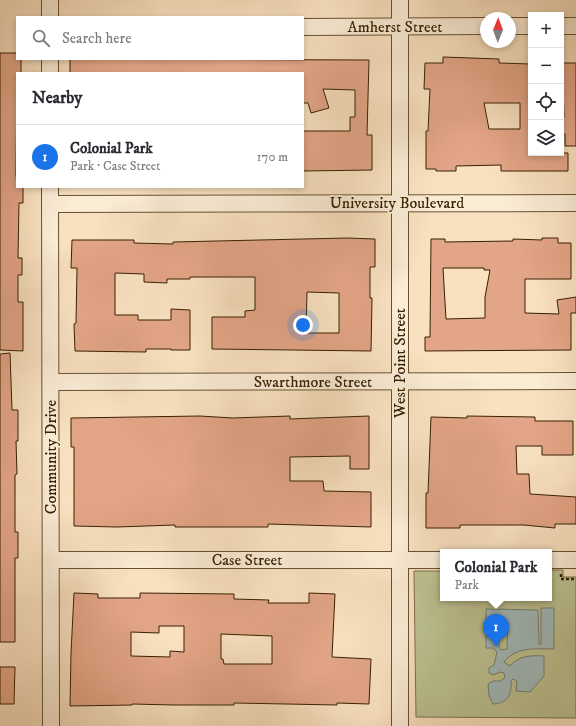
<!DOCTYPE html>
<html lang="en">
<head>
<meta charset="utf-8">
<style>
  :root { --surface:#fff; --page:#f7f7f7; --text:#2b2b33; --muted:#7c7c81; --line:#e1e1e2; --accent:#1a73e8 }
  body { margin:0; font-family:"IM FELL DW Pica",serif; background:var(--page); color:var(--text) }
  .controls { position:absolute; right:12px; top:12px; display:grid; overflow:hidden; border-radius:0px; box-shadow:0 2px 6px #0003 }
  .controls button { width:36px; height:36px; display:grid; place-items:center; padding:0; border:0; border-bottom:1px solid var(--line); background:var(--surface); color:var(--text); font:20px sans-serif }
  .compass { position:absolute; left:480px; top:12px; width:36px; height:36px; border-radius:50%; background:var(--surface); box-shadow:0 2px 6px #0003; rotate:1deg }
  .you { position:absolute; left:303px; top:325px; width:14px; height:14px; margin:-10px; border:3px solid #fff; border-radius:50%; background:#1a73e8; box-shadow:0 0 0 6px #1a73e833 }
  .badge { display:grid; place-items:center; width:26px; height:26px; border-radius:50%; background:var(--accent); color:#fff; font-size:13px; font-weight:700 }
  .pin { position:absolute; translate:-50% -33px; filter:drop-shadow(0 1px 2px #0008) }
  .pin::after { content:''; position:absolute; top:21px; width:14px; height:12px; background:inherit; clip-path:polygon(0 0,100% 0,50% 100%) }
  .popup { position:absolute; left:440px; top:549px; width:112px; height:52px; box-sizing:border-box; display:grid; place-content:center; border-radius:0px; background:var(--surface); filter:drop-shadow(0 1px 3px #0005); font-size:13px; white-space:nowrap; color:var(--muted) }
  .popup b { font-size:15px; color:var(--text) }
  .popup::after { content:''; position:absolute; left:50%; top:100%; margin-left:-8px; border:8px solid transparent; border-top-color:var(--surface) }
  .list { margin:0; padding:0; list-style:none }
  h2 { display:flex; justify-content:space-between; align-items:center; height:52px; margin:0; padding:0 16px; font-size:17px }
  h2 small { font-size:13px; font-weight:400; color:var(--muted) }
  .list li { display:grid; grid-template-columns:26px 1fr auto; gap:12px; align-items:center; box-sizing:border-box; height:64px; padding:0 16px; border-top:1px solid var(--line) }
  .list b { display:block; font-size:15px; white-space:nowrap }
  .list p { margin:0; font-size:13px; white-space:nowrap; color:var(--muted) }
  .list em { font-size:13px; font-style:normal; color:var(--muted) }
  .icon { flex:none; width:22px; height:22px; fill:none; stroke:currentColor; stroke-width:2; stroke-linecap:round; stroke-linejoin:round }
  .map { position:relative; flex:none; width:576px; height:726px; overflow:hidden }
  .search { position:absolute; background:var(--surface); box-shadow:0 2px 6px #0003; left:16px; top:16px; width:288px; height:44px; display:flex; align-items:center; gap:10px; box-sizing:border-box; padding:0 14px; border-radius:0px; color:var(--muted); font-size:15px }
  .panel { position:absolute; background:var(--surface); box-shadow:0 2px 6px #0003; left:16px; top:72px; width:288px; height:116px; border-radius:0px }
  .map>svg:first-child { display:block }
  .green { fill:#bdc392; stroke:#7a724a }
  .water { fill:#a1bbbc; stroke:#767d72 }
  .building { fill:#e3a587; stroke:#362102; fill-rule:evenodd }
  .lines { fill:none; stroke-linecap:round; stroke-linejoin:round }
  .minor-casing { stroke:#675132; stroke-width:18 }
  .path { stroke:#362102; stroke-width:2.5; stroke-dasharray:3 2; stroke-linecap:butt }
  .minor { stroke:#fbecd6; stroke-width:16 }
  .labels { text-anchor:middle; dominant-baseline:central; stroke-width:3.5; stroke-linejoin:round; paint-order:stroke }
  .street-label { font-size:16px; fill:#362102; stroke:#fbecd6 }
</style>
</head>
<body>
<div class="map">
<svg width="576" height="726" viewBox="0 0 576 726">
  <rect width="100%" height="100%" fill="#f9e1c0"/>
  <filter id="stains"><feTurbulence type="fractalNoise" baseFrequency=".005" numOctaves="4"/><feColorMatrix values="0 0 0 0 .2 0 0 0 0 .09 0 0 0 0 .02 0 0 0 .5 -.17"/></filter>
  <radialGradient id="worn" r=".72"><stop offset=".6" stop-color="#630" stop-opacity="0"/><stop offset="1" stop-color="#630" stop-opacity=".3"/></radialGradient>
  <path class="green" d="M549,570H563V577H576V718L416,717L414,571H443V598H549Z"/>
  <path class="water" d="M541,608H554V649C537,649 516,646 504,662L510,666C518,656 531,655 544,656V676L530,692L516,691L517,681L513,679L511,681C512,695 508,703 493,704L489,696L488,684L493,681H501L505,677L504,673L500,672L493,675L489,673V668L494,665L497,652L493,648H486V634H499V647L501,650L507,649L508,622H486V609L538,610L539,644H541Z"/>
  <g class="building">
    <path d="M0,53H17V59H21V73H17L16,174L17,187H23V203H19L18,258H22V275H18V302H23V351L0,350Z"/>
    <path d="M443,57L499,59V63L531,64V153H568V171H501V165L456,166V171H436V169H426V131H428L430,89H424L425,63H443ZM484,103H520V129H489Z"/>
    <path d="M70,59L369,60L367,135H372V170L303,171V131H350V117H355V90L323,89L329,108L311,113L308,103H303V73H70Z"/>
    <path d="M561,63H576V146H565V134H561V117H564L563,89H561Z"/>
    <path d="M347,238L375,239V267H370V298H372L371,351L212,349V317H245V311L255,310V277H190V279H167V283L144,282V274L115,273V315H138V320H171V309L190,310V350H171V349H146V352L75,351L74,324L76,323L77,268H71L72,240H134V243L173,244V242ZM307,292L339,293V333H306Z"/>
    <path d="M542,238H558V243H571V279H525V313L559,314L557,300L576,297V313H571V350L425,351V337H430L431,239H445V242L513,241V239L542,240ZM443,268H484V270H490L485,297V318L446,319Z"/>
    <path d="M10,353L12,410H18V441H16L17,474L15,475V532H18V558H15V642H0V354Z"/>
    <path d="M200,416L233,418L290,416V419L369,416V469H350V456L290,457V481H323L324,491L371,492V527L268,524V527H175V525L117,527L74,526V447H71V418Z"/>
    <path d="M467,416L535,417V421H573V455H542V446H516L517,474H529L530,494L576,497V524H555V528L524,525H460V528H426V493H428L431,417L467,418Z"/>
    <path d="M74,593L98,594V598H140V593L234,594V599L269,600L268,603H309V593L335,594L332,657L371,659L369,704L337,703V705L234,703V705H174L132,704V705L70,706L71,653ZM159,626H184V652L170,651V657L131,656V632L159,633ZM221,634L272,636V664H224L223,659H221Z"/>
    <path d="M0,667H15L14,704H0Z"/>
  </g>
  <g class="lines">
    <g class="minor-casing">
      <g id="minor">
        <path d="M50,0V17"/>
        <path d="M400,0V726"/>
        <path d="M510,26H531"/>
        <path d="M561,26H576"/>
        <path d="M303,27L486,26"/>
        <path d="M50,59V73"/>
        <path d="M50,187L51,726"/>
        <path d="M51,204L576,203"/>
        <path d="M51,382L576,381"/>
        <path d="M51,560H443"/>
        <path d="M549,560H576"/>
      </g>
    </g>
    <path class="path" d="M561,574V579H576"/>
    <use href="#minor" class="minor"/>
  </g>
  <g class="labels">
    <g class="street-label">
      <text x="395" y="27">Amherst Street</text>
      <text x="397" y="203">University Boulevard</text>
      <text transform="translate(400 363) rotate(-90)">West Point Street</text>
      <text x="313" y="382">Swarthmore Street</text>
      <text transform="translate(51 457) rotate(-90)">Community Drive</text>
      <text x="247" y="560">Case Street</text>
    </g>
  </g>
  <rect width="100%" height="100%" filter="url(#stains)"/>
  <rect width="100%" height="100%" fill="url(#worn)"/>
</svg>
<div class="controls">
<button>+</button>
<button>−</button>
<button><svg class="icon" aria-label="locate" viewBox="0 0 24 24"><circle cx="12" cy="12" r="6"/><path d="M12 2v4M12 18v4M2 12h4M18 12h4"/></svg></button>
<button><svg class="icon" aria-label="layers" viewBox="0 0 24 24"><path d="M12 4l9 5-9 5-9-5zM3 14l9 5 9-5"/></svg></button>
</div>
<svg class="compass" viewBox="-18 -18 36 36"><path d="M0-13l5 13h-10z" fill="#e53935"/><path d="M0 13l5-13h-10z" fill="#7c7c81"/></svg>
<div class="you"></div>
<div class="pin badge" style="left:496px;top:647px">1</div>
<div class="popup"><b>Colonial Park</b>Park</div>
<div class="search"><svg class="icon" aria-label="search" viewBox="0 0 24 24"><circle cx="10" cy="10" r="6"/><path d="M15 15l6 6"/></svg>Search here</div>
<section class="panel">
<h2>Nearby<small></small></h2>
<ul class="list">
<li><span class="badge">1</span><div><b>Colonial Park</b><p>Park · Case Street</p></div><em>170 m</em></li>
</ul>
</section>
</div>
</body>
</html>
